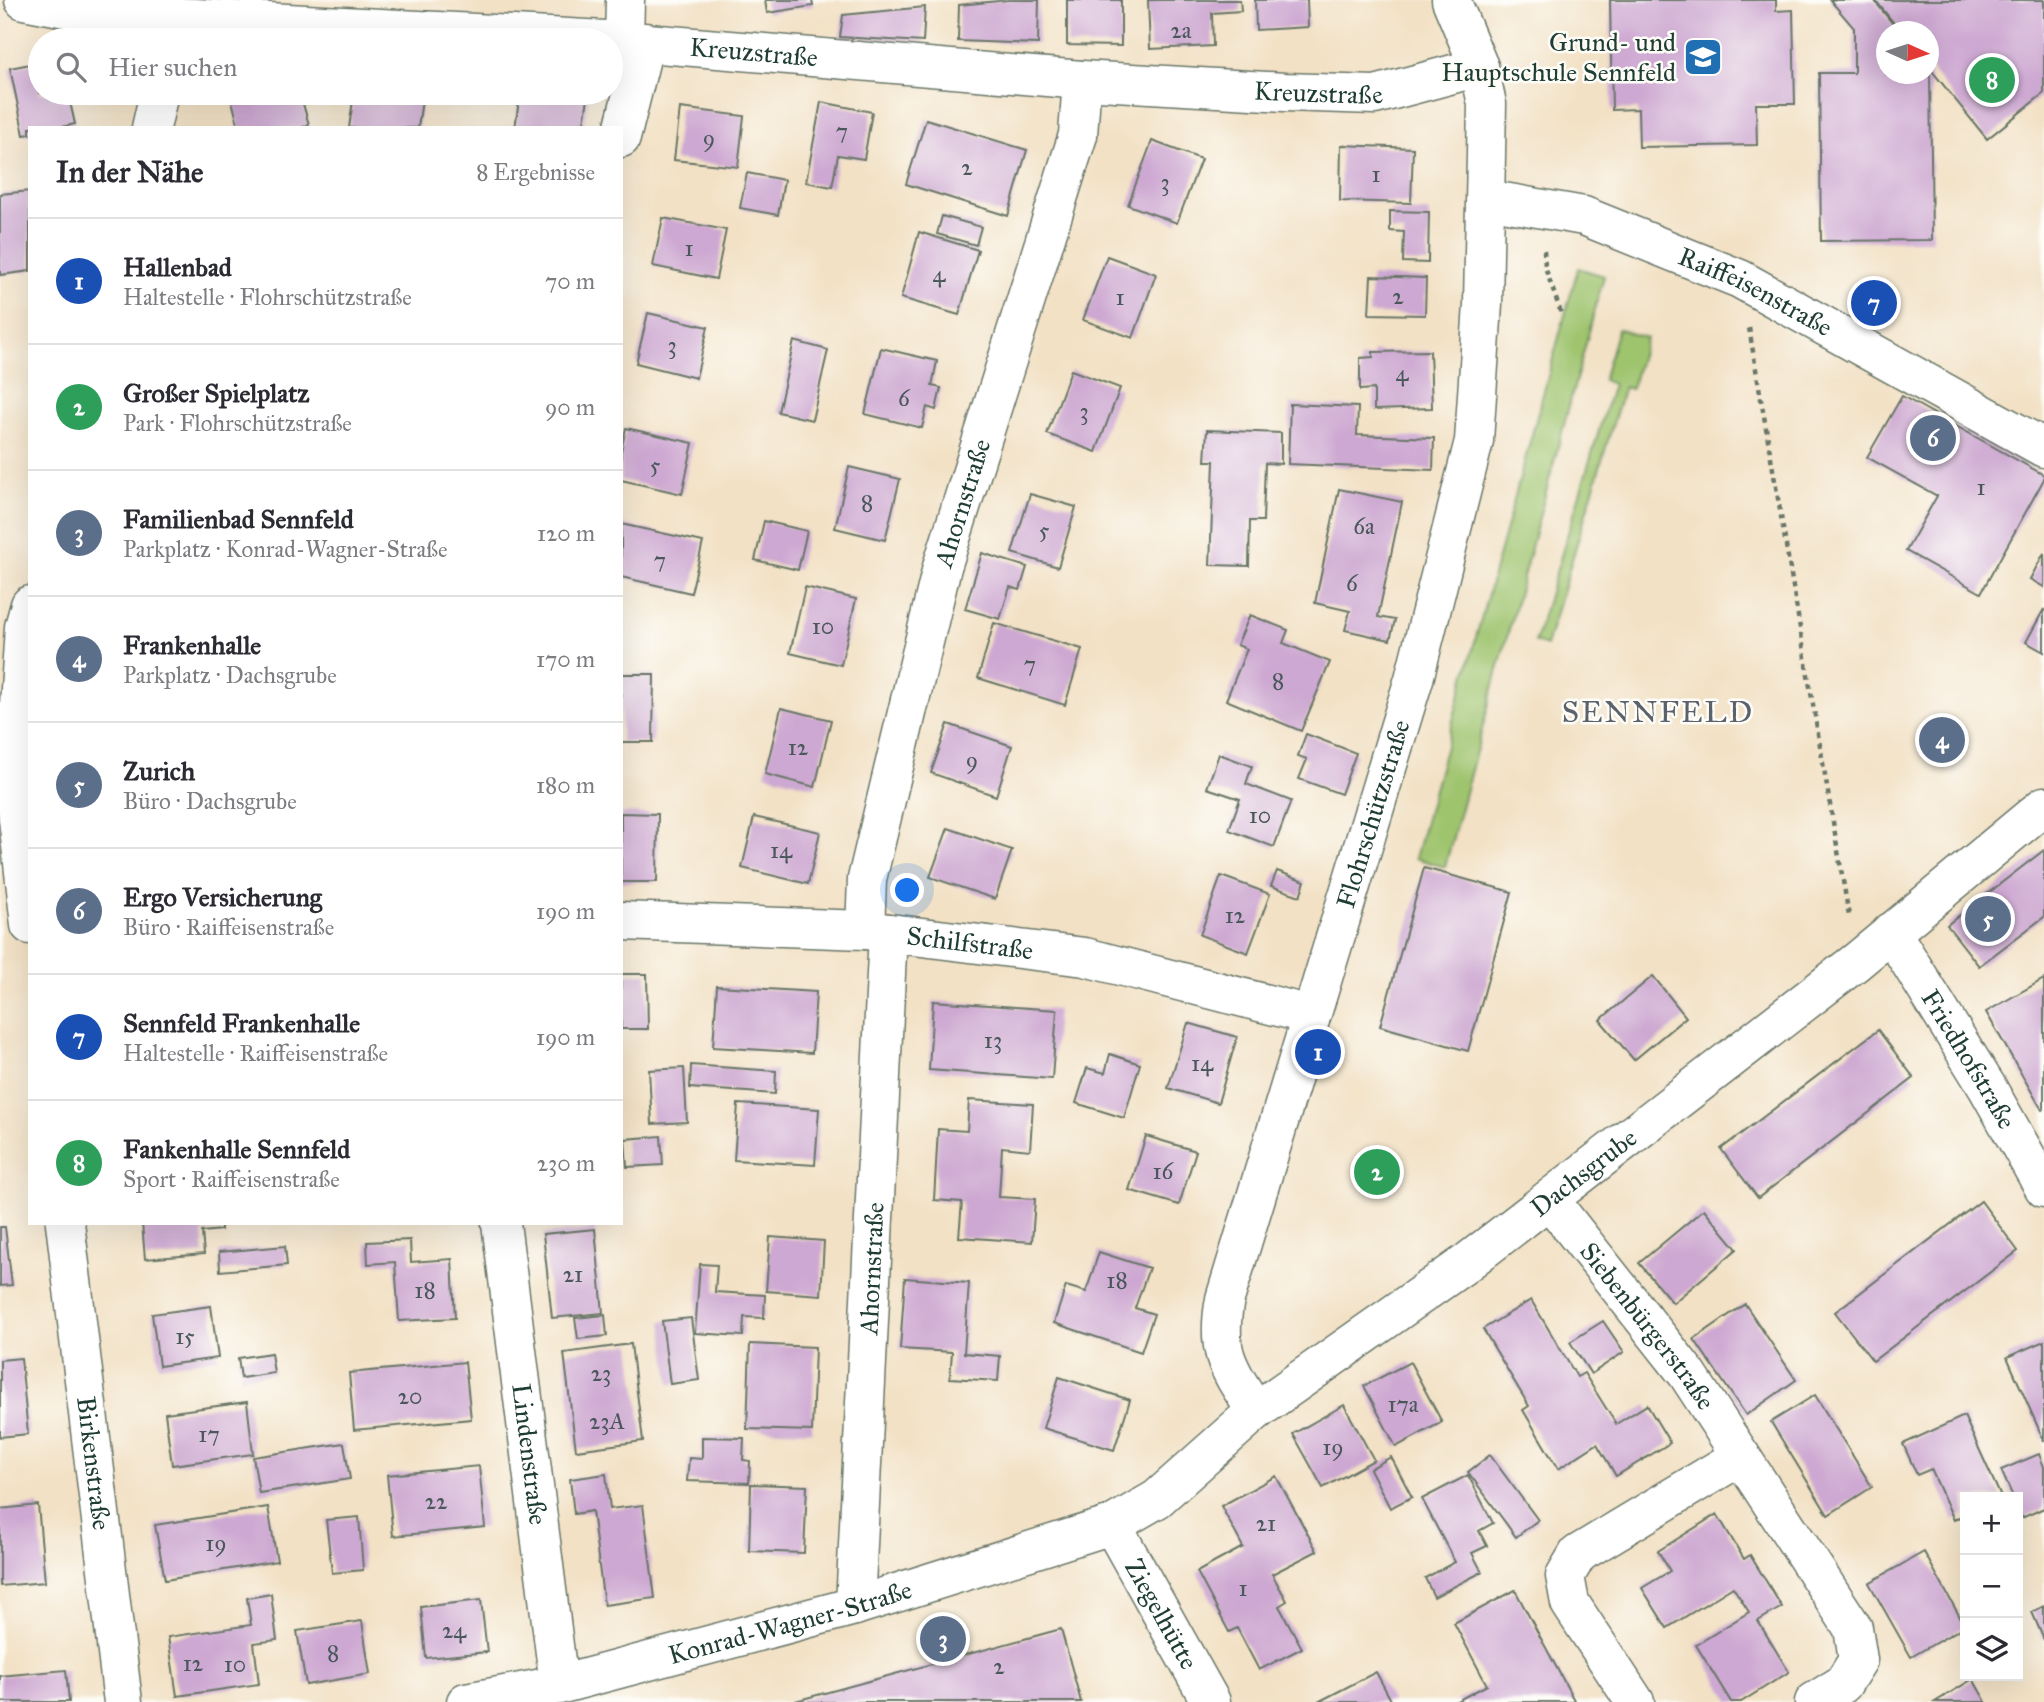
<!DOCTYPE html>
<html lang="de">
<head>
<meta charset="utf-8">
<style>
  :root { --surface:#fff; --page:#f2f2f3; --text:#2b2b33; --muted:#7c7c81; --line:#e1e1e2; --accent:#b45309 }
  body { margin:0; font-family:"IM FELL Great Primer",serif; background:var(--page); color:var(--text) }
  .controls { position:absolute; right:21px; bottom:21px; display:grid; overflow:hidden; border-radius:0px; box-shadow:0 7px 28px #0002 }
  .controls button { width:63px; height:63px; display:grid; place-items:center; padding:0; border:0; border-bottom:2px solid var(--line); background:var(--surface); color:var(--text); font:35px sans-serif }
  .compass { position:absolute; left:1876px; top:21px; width:63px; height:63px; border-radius:50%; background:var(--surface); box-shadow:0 7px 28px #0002; rotate:93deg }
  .you { position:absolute; left:908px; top:891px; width:24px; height:24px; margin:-18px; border:5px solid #fff; border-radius:50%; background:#1a73e8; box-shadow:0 0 0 10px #1a73e833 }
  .badge { display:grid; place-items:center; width:46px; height:46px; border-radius:50%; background:var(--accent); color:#fff; font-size:23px; font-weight:700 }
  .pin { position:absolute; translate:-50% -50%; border:4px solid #fff; box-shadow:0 2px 7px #0006 }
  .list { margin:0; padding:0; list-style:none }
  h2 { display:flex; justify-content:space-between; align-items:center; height:91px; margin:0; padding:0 28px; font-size:30px }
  h2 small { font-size:23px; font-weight:400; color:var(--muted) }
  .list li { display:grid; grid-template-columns:46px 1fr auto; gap:21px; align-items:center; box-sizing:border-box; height:126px; padding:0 28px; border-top:2px solid var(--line) }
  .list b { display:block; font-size:26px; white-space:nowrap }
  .list p { margin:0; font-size:23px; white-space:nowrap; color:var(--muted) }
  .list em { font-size:23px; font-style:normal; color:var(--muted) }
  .icon { flex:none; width:38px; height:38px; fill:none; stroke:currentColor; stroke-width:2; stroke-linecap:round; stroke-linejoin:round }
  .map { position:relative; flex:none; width:2044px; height:1702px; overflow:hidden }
  .search { position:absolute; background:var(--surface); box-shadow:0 7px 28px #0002; left:28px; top:28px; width:595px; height:77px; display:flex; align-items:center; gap:18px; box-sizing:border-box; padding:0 24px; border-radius:38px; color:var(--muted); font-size:26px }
  .panel { position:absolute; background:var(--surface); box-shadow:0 7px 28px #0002; left:28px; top:126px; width:595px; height:1099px; border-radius:0px }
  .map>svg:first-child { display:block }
  .green { fill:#9fc46e; stroke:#5f8051; stroke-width:2 }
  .building { fill:#cda8d2 }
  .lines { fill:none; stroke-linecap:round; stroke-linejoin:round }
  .minor-casing { stroke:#697667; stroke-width:41 }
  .path { stroke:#697667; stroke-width:4.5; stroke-dasharray:5 5; stroke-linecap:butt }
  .minor { stroke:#fff; stroke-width:38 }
  .labels { text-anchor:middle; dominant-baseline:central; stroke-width:5; stroke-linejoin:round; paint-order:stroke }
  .number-label { font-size:23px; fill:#4a585c }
  .poi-label { font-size:26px; fill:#1f3d34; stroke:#fdfcf7; text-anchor:end }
  .street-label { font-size:26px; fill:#1f3d34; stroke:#fdfcf7 }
  .quarter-label { font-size:30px; letter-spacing:2px; fill:#5c626b; stroke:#fdfcf7 }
</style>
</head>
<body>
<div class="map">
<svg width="2044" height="1702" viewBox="0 0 2044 1702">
  <rect width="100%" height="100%" fill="#fdfcf7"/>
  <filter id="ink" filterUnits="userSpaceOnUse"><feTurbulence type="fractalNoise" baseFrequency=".0143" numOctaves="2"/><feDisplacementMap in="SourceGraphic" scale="14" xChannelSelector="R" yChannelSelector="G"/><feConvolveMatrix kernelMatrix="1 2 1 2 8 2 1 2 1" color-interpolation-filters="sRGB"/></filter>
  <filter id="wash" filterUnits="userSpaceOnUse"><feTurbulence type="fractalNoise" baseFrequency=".00686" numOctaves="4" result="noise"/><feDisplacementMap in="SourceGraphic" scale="28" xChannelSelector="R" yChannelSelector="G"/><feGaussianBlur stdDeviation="1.57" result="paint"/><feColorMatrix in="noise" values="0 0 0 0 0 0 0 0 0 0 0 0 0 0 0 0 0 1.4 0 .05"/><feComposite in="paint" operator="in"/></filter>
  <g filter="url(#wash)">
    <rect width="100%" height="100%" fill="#f2e1c5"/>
    <g class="green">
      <path d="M1578,268L1604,276L1445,867L1415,858Z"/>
      <path d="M1618,329L1646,338L1631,389L1624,387L1546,646L1535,642L1613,384L1603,380Z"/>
    </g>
    <g id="blocks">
      <g class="building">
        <path d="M765,0H812L813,6L767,13Z"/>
        <path d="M1008,0H1039L1038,44L958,41L959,5Z"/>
        <path d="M1067,0H1121V46L1067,45Z"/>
        <path d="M1148,0H1240L1241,11L1212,13L1213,46L1150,49Z"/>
        <path d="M1255,0H1307L1308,27L1256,30Z"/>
        <path d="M1610,0H1776V11L1793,10L1795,104H1756L1757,145L1639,147L1638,109L1612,110Z"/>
        <path d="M1830,0H1874L1899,32H1886V74H1930L1932,240L1821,241L1819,73H1854V28Z"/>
        <path d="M1875,0H2044V93L1987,139L1928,66V32H1901Z"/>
        <path d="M925,7L923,42L840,37L843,15Z"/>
        <path d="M40,62V93H68L75,124L58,128H30V134L24,135L10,68Z"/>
        <path d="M230,93H300L309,125L301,128H239Z"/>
        <path d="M354,93H423L418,128H349Z"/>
        <path d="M520,93H589L583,128H515Z"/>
        <path d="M821,102L872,112L864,159L838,155L832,187L806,182Z"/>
        <path d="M680,108L744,116L738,167L674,160Z"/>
        <path d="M926,119L1027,150L1008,216L906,184Z"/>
        <path d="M1152,141L1201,159L1177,223L1128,205Z"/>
        <path d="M1341,145L1413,148L1411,203L1340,201Z"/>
        <path d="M747,173L784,180L778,215L740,208Z"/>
        <path d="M30,191V271L0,275V194Z"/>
        <path d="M1390,211L1429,212L1428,263L1403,262L1404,232L1390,231Z"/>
        <path d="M942,216L981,227L976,245L937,234Z"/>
        <path d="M663,218L726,230L716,279L653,266Z"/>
        <path d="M919,232L978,250L959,315L901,298Z"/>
        <path d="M1107,256L1156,274L1133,338L1083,320Z"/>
        <path d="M1371,276L1426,278L1425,315L1369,314Z"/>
        <path d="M648,313L708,327L696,378L636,363Z"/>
        <path d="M794,341L828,350L812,420L778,412Z"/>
        <path d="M881,348L937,361L932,386L941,388L936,410L927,407L922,428L865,414Z"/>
        <path d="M1430,351L1432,408L1374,410V389L1360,390V358L1373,357V352Z"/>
        <path d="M1071,370L1120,388L1096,452L1047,434Z"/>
        <path d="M1902,396L2044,475V479L1981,593L1906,551L1937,496L1867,457Z"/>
        <path d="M1290,404L1358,407L1357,435L1434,438L1433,470L1288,464Z"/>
        <path d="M626,428L693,443L682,494L621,480V451Z"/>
        <path d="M1207,430L1281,433V464L1265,463L1263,521H1250L1249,566L1210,565L1214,461H1205Z"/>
        <path d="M849,467L900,479L885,540L835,528Z"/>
        <path d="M1339,489L1402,502L1378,617L1395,620L1390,640L1345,630L1350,611L1315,603Z"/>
        <path d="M1030,494L1076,507L1058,567L1012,553Z"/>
        <path d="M764,521L807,531L798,570L755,560Z"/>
        <path d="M621,524L703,542L691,593L621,577Z"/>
        <path d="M982,553L1027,567L1020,590L1010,587L1000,619L965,609Z"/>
        <path d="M2044,553V587L2030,579Z"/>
        <path d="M805,587L856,599L841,665L790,653Z"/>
        <path d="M2044,609V652L2026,642Z"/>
        <path d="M1250,615L1288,630L1283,643L1330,662L1301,731L1226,700L1247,649L1237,645Z"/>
        <path d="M994,623L1082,649L1065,705L978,678Z"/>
        <path d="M621,674H654L653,742H621Z"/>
        <path d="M781,708L831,720L815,787L765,774Z"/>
        <path d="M948,724L1012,746L996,796L931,773Z"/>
        <path d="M1306,734L1356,753L1341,794L1299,779L1307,759L1298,756Z"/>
        <path d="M1219,754L1252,766L1246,784L1291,801L1274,847L1229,830L1240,799L1207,788Z"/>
        <path d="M621,813L658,814L657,882H621Z"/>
        <path d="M754,817L820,832L808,884L742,868Z"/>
        <path d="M948,828L1012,850L995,899L930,877Z"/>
        <path d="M2044,850V917L1979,966L1947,925Z"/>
        <path d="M1424,868L1512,892L1468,1051L1380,1026Z"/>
        <path d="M1277,871L1305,881L1300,896L1271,886Z"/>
        <path d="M1221,876L1270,894L1248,953L1200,935Z"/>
        <path d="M621,974H647L648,1029H621Z"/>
        <path d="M1653,976L1686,1017L1634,1060L1600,1020Z"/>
        <path d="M2044,979V1109L2042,1110L1986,1012Z"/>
        <path d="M717,986L816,992L812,1053L713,1047Z"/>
        <path d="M933,1001L1057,1010L1052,1079L929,1070Z"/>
        <path d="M1188,1023L1237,1037L1218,1103L1168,1088Z"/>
        <path d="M1878,1030L1914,1078L1758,1198L1721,1149Z"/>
        <path d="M1110,1054L1140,1064L1124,1118L1076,1103L1087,1068L1105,1073Z"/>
        <path d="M691,1065L776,1071L775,1094L690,1088Z"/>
        <path d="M684,1068L687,1122L652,1124L649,1070Z"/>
        <path d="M969,1100L1033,1104L1030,1150L1002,1147L999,1197L1035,1199L1032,1242L959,1237L962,1202L934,1200L938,1129L967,1131Z"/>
        <path d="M738,1104L819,1109L815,1165L734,1160Z"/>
        <path d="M661,1136L663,1165L627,1167L625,1139Z"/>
        <path d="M1146,1136L1196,1151L1179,1205L1129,1190Z"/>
        <path d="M1981,1201L2018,1251L1873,1361L1835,1312Z"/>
        <path d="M1704,1209L1737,1249L1673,1303L1639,1263Z"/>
        <path d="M142,1223H221V1230L202,1232L204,1254L145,1259Z"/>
        <path d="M0,1227H5L12,1285L0,1286Z"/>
        <path d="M595,1229L603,1313L552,1318L543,1234Z"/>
        <path d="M770,1237L824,1241L821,1295L766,1291Z"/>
        <path d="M410,1240L411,1262L452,1259L455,1318L399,1321L395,1262L368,1264L367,1242Z"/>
        <path d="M285,1246L287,1265L220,1271L219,1252Z"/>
        <path d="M1099,1252L1149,1268L1135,1308L1154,1314L1141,1352L1054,1323L1066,1286L1086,1292Z"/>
        <path d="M700,1264L717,1265L715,1292L765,1295L764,1318L744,1317L743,1336L695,1333Z"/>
        <path d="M905,1278L969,1283L964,1353L1000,1356L998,1381L950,1378L952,1352L900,1349Z"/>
        <path d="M1531,1300L1577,1377L1584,1373L1616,1424L1647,1405L1670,1443L1616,1476L1597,1444L1558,1469L1523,1410L1529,1406L1483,1329Z"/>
        <path d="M1745,1304L1796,1380L1746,1415L1694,1339Z"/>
        <path d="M211,1306L218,1358L159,1366L152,1314Z"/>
        <path d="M605,1315L607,1336L578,1339L575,1318Z"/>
        <path d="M691,1318L699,1380L670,1384L662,1321Z"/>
        <path d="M1603,1321L1624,1352L1591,1374L1570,1342Z"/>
        <path d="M2044,1341V1441L2007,1357Z"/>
        <path d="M631,1344L643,1441L576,1450L564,1353Z"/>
        <path d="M750,1344L815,1347L812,1431L747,1429Z"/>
        <path d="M271,1353L274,1373L241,1378L238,1358Z"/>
        <path d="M21,1358L28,1434L0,1437V1360Z"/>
        <path d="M465,1362L471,1419L354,1430L349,1373Z"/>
        <path d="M1410,1362L1442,1422L1396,1447L1364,1386Z"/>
        <path d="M1059,1377L1130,1400L1114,1450L1043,1428Z"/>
        <path d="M1815,1395L1872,1487L1828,1515L1771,1422Z"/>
        <path d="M247,1402L253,1454L172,1465L165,1413Z"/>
        <path d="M1344,1405L1374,1460L1323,1488L1293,1434Z"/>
        <path d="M1964,1416L2001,1497H1965V1514L1954,1520L1931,1469L1917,1475L1903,1444Z"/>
        <path d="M702,1437L744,1438L743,1460L750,1461L749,1483L687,1481L689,1458L702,1459Z"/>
        <path d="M344,1443L350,1479L259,1493L253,1457Z"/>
        <path d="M2039,1454L2044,1467V1508L2022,1518L2018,1509V1497H2013L2001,1470Z"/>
        <path d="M1490,1455L1538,1520L1516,1537L1468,1472Z"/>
        <path d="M1391,1457L1412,1497L1390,1508L1370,1469Z"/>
        <path d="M479,1466L485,1527L393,1536L387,1475Z"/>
        <path d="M606,1474L610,1509L643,1505L655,1598L604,1605L592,1511L574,1514L570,1479Z"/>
        <path d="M1468,1475L1493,1523L1479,1531L1487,1546L1472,1553L1482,1572L1434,1597L1425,1578L1455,1562L1422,1499Z"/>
        <path d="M1276,1476L1317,1551L1272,1574L1287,1601L1279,1606L1302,1648L1259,1670L1237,1628L1229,1632L1197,1572L1243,1547L1221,1506Z"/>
        <path d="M751,1484L807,1486L804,1553L749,1551Z"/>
        <path d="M38,1505L45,1582L0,1586V1509Z"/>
        <path d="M268,1507L277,1561L165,1580L155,1525Z"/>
        <path d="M1717,1514L1744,1559L1750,1555L1782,1607L1758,1621L1789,1672L1741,1702H1731L1696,1645L1749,1612L1733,1587L1667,1628L1642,1588L1670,1571L1658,1551Z"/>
        <path d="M359,1517L363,1570L332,1573L326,1520Z"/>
        <path d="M1924,1552L1965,1626L1911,1657L1869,1583Z"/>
        <path d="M1515,1590L1575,1702H1455L1487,1685L1454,1623Z"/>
        <path d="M271,1594L277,1640L254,1643L259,1684L177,1696L168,1637L251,1625L247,1598Z"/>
        <path d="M481,1600L487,1652L426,1658L421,1607Z"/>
        <path d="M2044,1606V1640L2032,1612Z"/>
        <path d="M362,1621L370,1674L306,1685L297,1631Z"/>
        <path d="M1061,1629L1081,1702H795V1701Z"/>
        <path d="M66,1670L69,1702H0V1676Z"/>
        <path d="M1376,1672L1392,1702H1318Z"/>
        <path d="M1973,1679L1986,1702H1935Z"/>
      </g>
    </g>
  </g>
  <g filter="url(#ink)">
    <use href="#blocks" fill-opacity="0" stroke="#697667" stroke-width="2"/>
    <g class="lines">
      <g class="minor-casing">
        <g id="minor">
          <path id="s1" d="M24,0L66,8L176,17L624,41L1082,80L1285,92L1375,95L1479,67"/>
          <path d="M624,41L625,0"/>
          <path d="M151,128L159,93"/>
          <path d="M621,138L645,42"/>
          <path id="s2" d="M1486,199L1584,216L1740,279L2044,448"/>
          <path d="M30,605L24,627L14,783L30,925"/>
          <path id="s3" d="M621,921L865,930L1085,957L1310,1015"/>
          <path id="s4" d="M865,930L867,879L942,567L1078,135L1082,80"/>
          <path id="s5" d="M1891,932L1987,1087L2044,1188"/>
          <path id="s6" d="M1549,1199L1688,1375L1853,1628L1858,1660L1843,1684L1814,1702"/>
          <path id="s7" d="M65,1223L123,1702"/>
          <path id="s8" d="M501,1223L559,1685"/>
          <path id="s9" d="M1256,1411C1228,1368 1215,1352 1225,1299L1414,679L1474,441L1483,304L1487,104L1479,67L1451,0"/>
          <path id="s10" d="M1112,1525L1211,1702"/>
          <path id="s11" d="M855,1606L888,933"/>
          <path id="s12" d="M466,1702L559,1685L855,1606L1112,1525L1157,1499L1256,1411L1465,1264L1856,962L2044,806"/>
          <path d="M1635,1702L1570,1603L1565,1576L1578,1554L1741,1456"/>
        </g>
      </g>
      <g class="path">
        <path d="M1544,250L1545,267L1561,313"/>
        <path d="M1749,328L1849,916"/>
      </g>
      <use href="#minor" class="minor"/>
    </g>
  </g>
  <defs>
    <g id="school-square" transform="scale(2.0125)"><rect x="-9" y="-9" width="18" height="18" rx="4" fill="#1f6fb2" stroke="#fdfcf7"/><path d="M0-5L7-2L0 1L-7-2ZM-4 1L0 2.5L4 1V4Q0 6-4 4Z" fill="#fff"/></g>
  </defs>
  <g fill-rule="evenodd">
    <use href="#school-square" x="1703" y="57"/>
  </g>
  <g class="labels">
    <g class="number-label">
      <text x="1181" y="30">2a</text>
      <text x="842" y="131">7</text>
      <text x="709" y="138">9</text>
      <text x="967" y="167">2</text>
      <text x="1376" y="174">1</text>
      <text x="1165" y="182">3</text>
      <text x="689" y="248">1</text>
      <text x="939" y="274">4</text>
      <text x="1398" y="296">2</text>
      <text x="1120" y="297">1</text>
      <text x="672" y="345">3</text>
      <text x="1402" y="373">4</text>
      <text x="904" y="398">6</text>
      <text x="1084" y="411">3</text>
      <text x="655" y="465">5</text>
      <text x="1981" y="487">1</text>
      <text x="867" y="503">8</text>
      <text x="1364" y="526">6a</text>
      <text x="1044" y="530">5</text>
      <text x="660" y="560">7</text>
      <text x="1352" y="583">6</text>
      <text x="823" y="626">10</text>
      <text x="1030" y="664">7</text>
      <text x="1278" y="681">8</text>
      <text x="798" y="747">12</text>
      <text x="972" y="760">9</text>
      <text x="1260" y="815">10</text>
      <text x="781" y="850">14</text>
      <text x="1235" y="915">12</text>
      <text x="993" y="1040">13</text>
      <text x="1202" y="1063">14</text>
      <text x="1163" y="1171">16</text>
      <text x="573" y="1274">21</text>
      <text x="1117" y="1280">18</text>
      <text x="425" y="1290">18</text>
      <text x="185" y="1336">15</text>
      <text x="601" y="1373">23</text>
      <text x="410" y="1396">20</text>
      <text x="1403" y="1404">17a</text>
      <text x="607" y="1421">23A</text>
      <text x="209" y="1434">17</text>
      <text x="1333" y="1447">19</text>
      <text x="436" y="1501">22</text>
      <text x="1266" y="1523">21</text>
      <text x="216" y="1543">19</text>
      <text x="1243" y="1588">1</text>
      <text x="454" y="1630">24</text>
      <text x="333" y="1653">8</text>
      <text x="193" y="1663">12</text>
      <text x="235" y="1664">10</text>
      <text x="999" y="1666">2</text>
    </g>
    <g class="poi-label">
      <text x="1676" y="42">Grund- und<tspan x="1676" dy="30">Hauptschule Sennfeld</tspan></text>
    </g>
    <g class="street-label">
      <text stroke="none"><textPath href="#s1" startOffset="732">Kreuzstraße</textPath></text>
      <text stroke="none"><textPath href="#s1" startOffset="1298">Kreuzstraße</textPath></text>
      <text stroke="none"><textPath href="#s2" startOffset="287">Raiffeisenstraße</textPath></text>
      <text stroke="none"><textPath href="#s4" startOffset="439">Ahornstraße</textPath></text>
      <text stroke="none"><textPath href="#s9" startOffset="628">Flohrschützstraße</textPath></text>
      <text stroke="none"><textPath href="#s3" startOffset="350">Schilfstraße</textPath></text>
      <text stroke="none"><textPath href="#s5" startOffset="149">Friedhofstraße</textPath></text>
      <text stroke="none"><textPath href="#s12" startOffset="1260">Dachsgrube</textPath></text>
      <text stroke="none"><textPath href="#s11" startOffset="338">Ahornstraße</textPath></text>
      <text stroke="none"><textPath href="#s6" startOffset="161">Siebenbürgerstraße</textPath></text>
      <text stroke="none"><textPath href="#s8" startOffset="233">Lindenstraße</textPath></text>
      <text stroke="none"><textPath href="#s7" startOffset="242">Birkenstraße</textPath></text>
      <text stroke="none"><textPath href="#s10" startOffset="102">Ziegelhütte</textPath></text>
      <text stroke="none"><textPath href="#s12" startOffset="334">Konrad-Wagner-Straße</textPath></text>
    </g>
    <g class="quarter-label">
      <text x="1658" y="712">SENNFELD</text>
    </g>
  </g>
</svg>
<div class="controls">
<button>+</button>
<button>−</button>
<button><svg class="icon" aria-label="layers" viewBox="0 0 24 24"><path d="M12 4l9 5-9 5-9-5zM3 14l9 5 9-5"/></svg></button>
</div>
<svg class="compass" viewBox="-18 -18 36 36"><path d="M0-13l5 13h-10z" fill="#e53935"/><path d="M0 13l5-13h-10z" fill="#7c7c81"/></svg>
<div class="you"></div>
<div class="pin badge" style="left:1318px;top:1052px;background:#1a4fb4">1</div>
<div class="pin badge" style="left:1377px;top:1172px;background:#2e9e5b">2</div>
<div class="pin badge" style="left:943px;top:1639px;background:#5c6f8a">3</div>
<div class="pin badge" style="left:1942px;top:740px;background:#5c6f8a">4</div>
<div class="pin badge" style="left:1988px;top:919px;background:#5c6f8a">5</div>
<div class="pin badge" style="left:1933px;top:438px;background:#5c6f8a">6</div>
<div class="pin badge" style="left:1874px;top:303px;background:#1a4fb4">7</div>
<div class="pin badge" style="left:1992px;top:80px;background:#2e9e5b">8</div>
<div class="search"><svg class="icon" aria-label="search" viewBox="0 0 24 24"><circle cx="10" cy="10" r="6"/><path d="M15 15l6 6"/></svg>Hier suchen</div>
<section class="panel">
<h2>In der Nähe<small>8 Ergebnisse</small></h2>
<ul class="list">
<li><span class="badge" style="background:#1a4fb4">1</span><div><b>Hallenbad</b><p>Haltestelle · Flohrschützstraße</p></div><em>70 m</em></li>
<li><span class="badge" style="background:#2e9e5b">2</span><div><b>Großer Spielplatz</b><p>Park · Flohrschützstraße</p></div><em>90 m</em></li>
<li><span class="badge" style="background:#5c6f8a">3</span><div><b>Familienbad Sennfeld</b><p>Parkplatz · Konrad-Wagner-Straße</p></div><em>120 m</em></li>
<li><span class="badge" style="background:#5c6f8a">4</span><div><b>Frankenhalle</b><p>Parkplatz · Dachsgrube</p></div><em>170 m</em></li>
<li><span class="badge" style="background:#5c6f8a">5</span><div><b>Zurich</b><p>Büro · Dachsgrube</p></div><em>180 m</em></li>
<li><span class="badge" style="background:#5c6f8a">6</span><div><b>Ergo Versicherung</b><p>Büro · Raiffeisenstraße</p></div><em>190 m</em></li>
<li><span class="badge" style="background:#1a4fb4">7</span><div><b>Sennfeld Frankenhalle</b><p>Haltestelle · Raiffeisenstraße</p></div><em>190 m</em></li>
<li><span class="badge" style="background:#2e9e5b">8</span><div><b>Fankenhalle Sennfeld</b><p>Sport · Raiffeisenstraße</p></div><em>230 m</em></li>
</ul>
</section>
</div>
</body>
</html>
